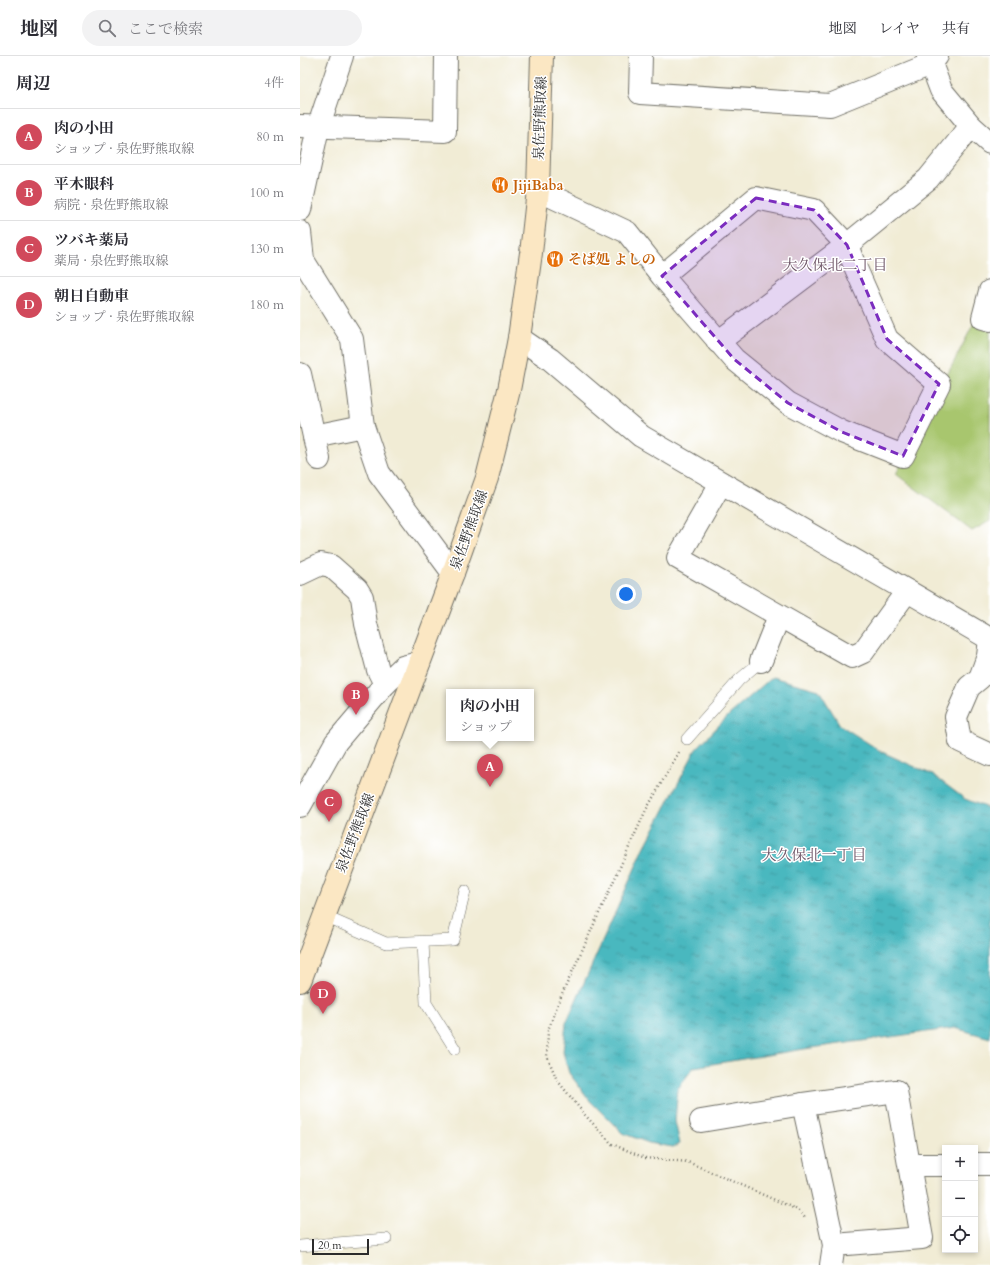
<!DOCTYPE html>
<html lang="ja">
<head>
<meta charset="utf-8">
<style>
  :root { --surface:#fff; --page:#f2f2f3; --text:#2b2b33; --muted:#7c7c81; --line:#e1e1e2; --accent:#d1495b }
  body { margin:0; font-family:Cardo,"Noto Serif JP",serif; background:var(--page); color:var(--text) }
  .controls { position:absolute; right:12px; bottom:12px; display:grid; overflow:hidden; border-radius:0px; box-shadow:0 2px 6px #0003 }
  .controls button { width:36px; height:36px; display:grid; place-items:center; padding:0; border:0; border-bottom:1px solid var(--line); background:var(--surface); color:var(--text); font:20px sans-serif }
  .scale { position:absolute; left:12px; bottom:10px; width:57px; box-sizing:border-box; padding-left:4px; border:2px solid #2b2b2b; border-top:0; font-size:11px; line-height:14px; white-space:nowrap; color:#2b2b2b; -webkit-text-stroke:3px #fff; paint-order:stroke }
  .you { position:absolute; left:326px; top:538px; width:14px; height:14px; margin:-10px; border:3px solid #fff; border-radius:50%; background:#1a73e8; box-shadow:0 0 0 6px #1a73e833 }
  .badge { display:grid; place-items:center; width:26px; height:26px; border-radius:50%; background:var(--accent); color:#fff; font-size:13px; font-weight:700 }
  .pin { position:absolute; translate:-50% -33px; filter:drop-shadow(0 1px 2px #0008) }
  .pin::after { content:''; position:absolute; top:21px; width:14px; height:12px; background:inherit; clip-path:polygon(0 0,100% 0,50% 100%) }
  .popup { position:absolute; left:146px; top:633px; width:88px; height:52px; box-sizing:border-box; display:grid; place-content:center; border-radius:0px; background:var(--surface); filter:drop-shadow(0 1px 3px #0005); font-size:13px; white-space:nowrap; color:var(--muted) }
  .popup b { font-size:15px; color:var(--text) }
  .popup::after { content:''; position:absolute; left:50%; top:100%; margin-left:-8px; border:8px solid transparent; border-top-color:var(--surface) }
  .list { margin:0; padding:0; list-style:none }
  h2 { display:flex; justify-content:space-between; align-items:center; height:52px; margin:0; padding:0 16px; font-size:17px }
  h2 small { font-size:13px; font-weight:400; color:var(--muted) }
  .list li { display:grid; grid-template-columns:26px 1fr auto; gap:12px; align-items:center; box-sizing:border-box; height:56px; padding:0 16px; border-top:1px solid var(--line) }
  .list b { display:block; font-size:15px; white-space:nowrap }
  .list p { margin:0; font-size:13px; white-space:nowrap; color:var(--muted) }
  .list em { font-size:13px; font-style:normal; color:var(--muted) }
  .icon { flex:none; width:22px; height:22px; fill:none; stroke:currentColor; stroke-width:2; stroke-linecap:round; stroke-linejoin:round }
  .map { position:relative; flex:none; width:690px; height:1209px; overflow:hidden }
  header { display:flex; align-items:center; gap:24px; box-sizing:border-box; height:56px; padding:0 20px; background:var(--surface); border-bottom:1px solid var(--line) }
  header strong { font-size:19px }
  nav { display:flex; gap:22px; margin-inline-start:auto; font-size:14px }
  .search { width:280px; height:36px; background:var(--page); display:flex; align-items:center; gap:10px; box-sizing:border-box; padding:0 14px; border-radius:22px; color:var(--muted); font-size:15px }
  main { display:flex }
  aside { flex:1; background:var(--surface) }
  .map>svg:first-child { display:block }
  .park { fill:#a8c66e; stroke:#6a784c }
  .water { fill:url(#water-ripples); stroke:#3a7275 }
  .lines { fill:none; stroke-linecap:round; stroke-linejoin:round }
  .lane-casing { stroke:#706f66; stroke-width:12 }
  .street-casing { stroke:#706f66; stroke-width:24 }
  .secondary-casing { stroke:#706f66; stroke-width:24 }
  .path { stroke:#706f66; stroke-width:2.5; stroke-dasharray:1 3; stroke-linecap:butt }
  .lane { stroke:#fff; stroke-width:11 }
  .street { stroke:#fff; stroke-width:22 }
  .secondary { stroke:#fbe7c3; stroke-width:22 }
  .marked { fill:#7b2cbf; fill-opacity:0.2; stroke:#7b2cbf; stroke-width:3; stroke-dasharray:8 5; stroke-linejoin:round }
  .labels { text-anchor:middle; dominant-baseline:central; stroke-width:3; stroke-linejoin:round; paint-order:stroke }
  .street-label { font-size:14px; fill:#2b2b2b; stroke:#fff }
  .food-label { font-size:14px; font-weight:bold; fill:#c56008; stroke:#fff; text-anchor:start }
  .neighbourhood-label { font-size:15px; fill:#6f5668; stroke:#fff }
</style>
</head>
<body>
<header>
<strong>地図</strong>
<div class="search"><svg class="icon" aria-label="search" viewBox="0 0 24 24"><circle cx="10" cy="10" r="6"/><path d="M15 15l6 6"/></svg>ここで検索</div>
<nav><a>地図</a><a>レイヤ</a><a>共有</a></nav>
</header>
<main>
<aside>
<h2>周辺<small>4件</small></h2>
<ul class="list">
<li><span class="badge">A</span><div><b>肉の小田</b><p>ショップ · 泉佐野熊取線</p></div><em>80 m</em></li>
<li><span class="badge">B</span><div><b>平木眼科</b><p>病院 · 泉佐野熊取線</p></div><em>100 m</em></li>
<li><span class="badge">C</span><div><b>ツバキ薬局</b><p>薬局 · 泉佐野熊取線</p></div><em>130 m</em></li>
<li><span class="badge">D</span><div><b>朝日自動車</b><p>ショップ · 泉佐野熊取線</p></div><em>180 m</em></li>
</ul>
</aside>
<div class="map">
<svg width="690" height="1209" viewBox="0 0 690 1209">
  <defs>
    <pattern id="water-ripples" width="26" height="14" patternUnits="userSpaceOnUse"><rect width="26" height="14" fill="#49b8bf"/><path d="M2 4q2-2 4 0t4 0M15 11q2-2 4 0t4 0" fill="none" stroke="#3d969b"/></pattern>
  </defs>
  <rect width="100%" height="100%" fill="#fff"/>
  <filter id="ink" filterUnits="userSpaceOnUse"><feTurbulence type="fractalNoise" baseFrequency=".025" numOctaves="2"/><feDisplacementMap in="SourceGraphic" scale="8" xChannelSelector="R" yChannelSelector="G"/><feConvolveMatrix kernelMatrix="1 2 1 2 8 2 1 2 1" color-interpolation-filters="sRGB"/></filter>
  <filter id="wash" filterUnits="userSpaceOnUse"><feTurbulence type="fractalNoise" baseFrequency=".012" numOctaves="4" result="noise"/><feDisplacementMap in="SourceGraphic" scale="16" xChannelSelector="R" yChannelSelector="G"/><feGaussianBlur stdDeviation="0.9" result="paint"/><feColorMatrix in="noise" values="0 0 0 0 0 0 0 0 0 0 0 0 0 0 0 0 0 1.4 0 .05"/><feComposite in="paint" operator="in"/></filter>
  <g filter="url(#wash)">
    <rect width="100%" height="100%" fill="#f1ecd5"/>
    <path class="park" d="M675,265L690,270V465L672,475L596,418Z"/>
    <path class="water" d="M472,621L519,634L540,669L582,696L633,719L665,743L690,753V982L655,972L504,993L394,1011L378,1032L375,1065L380,1088L373,1091L349,1087L322,1077L291,1046L269,1017L263,996L266,967L344,792L396,693L428,660Z"/>
  </g>
  <g filter="url(#ink)">
    <g class="lines">
      <g class="lane-casing">
        <g id="lane">
          <path d="M387,683L439,624L461,605"/>
          <path d="M24,860L86,887L153,884L165,835"/>
          <path d="M123,886L126,947L155,993"/>
          <path d="M0,1190L86,1183"/>
        </g>
      </g>
      <g class="street-casing">
        <g id="street">
          <path d="M341,0L340,37L530,49L631,8L637,0"/>
          <path d="M628,0L641,34L671,70L690,87"/>
          <path d="M0,70L145,75L146,0"/>
          <path d="M238,134L327,176L362,220L434,303L488,347L542,376L603,400L639,328L587,283L554,208L547,189L514,154L456,142L362,220"/>
          <path d="M0,154L18,72L42,0"/>
          <path d="M0,176L3,204L52,283L63,370L79,417L153,517"/>
          <path d="M690,235L683,262L690,264"/>
          <path d="M219,282L250,303L341,380L690,583"/>
          <path d="M418,286L547,189L628,123L671,70"/>
          <path d="M0,318L19,403"/>
          <path d="M14,380L63,370"/>
          <path d="M421,427L378,502L552,601L563,596L607,535"/>
          <path d="M0,518L21,508L31,510L57,533L62,541L66,568L78,614L85,628"/>
          <path d="M690,583L688,600L680,622L669,631L656,661L660,685L690,699"/>
          <path d="M461,605L479,560"/>
          <path d="M0,750L36,686L85,628L103,611L119,607"/>
          <path d="M503,1048L534,1189L531,1209"/>
          <path d="M401,1065L503,1048L596,1035L622,1182L534,1189"/>
          <path d="M675,1108H690"/>
          <path d="M610,1109H645"/>
        </g>
      </g>
      <g class="secondary-casing">
        <path id="secondary" d="M0,925L153,517L187,422L209,334L219,282L231,197L238,134L242,0"/>
      </g>
      <path class="path" d="M379,696L346,754L259,945L248,974L247,1000L257,1024L285,1059L312,1088L345,1102L388,1106L498,1154L506,1163"/>
      <use href="#lane" class="lane"/>
      <use href="#street" class="street"/>
      <use href="#secondary" class="secondary"/>
    </g>
  </g>
  <path class="marked" d="M456,142L514,154L547,189L587,283L639,328L603,400L542,376L488,347L434,303L362,220Z"/>
  <defs>
    <g id="restaurant-disc" transform="scale(0.9)"><circle r="9.5" fill="#e8710a" stroke="#fff"/><path d="M-5-6h1v4h1v-4h1v4h1v-4h1v5L-1.5 .5V6h-2V.5L-5-1ZM5-6V6H3V1.5H1.5Q1.5-4 5-6Z" fill="#fff"/></g>
  </defs>
  <g fill-rule="evenodd">
    <use href="#restaurant-disc" x="200" y="129"/>
    <use href="#restaurant-disc" x="255" y="203"/>
  </g>
  <g class="labels">
    <g class="street-label">
      <text transform="translate(240 62) rotate(-88)">泉佐野熊取線</text>
      <text transform="translate(169 474) rotate(-70)">泉佐野熊取線</text>
      <text transform="translate(55 777) rotate(-69)">泉佐野熊取線</text>
    </g>
    <g class="food-label">
      <text x="213" y="129">JijiBaba</text>
      <text x="268" y="203">そば処 よしの</text>
    </g>
    <g class="neighbourhood-label">
      <text x="535" y="209">大久保北二丁目</text>
      <text x="514" y="799">大久保北一丁目</text>
    </g>
  </g>
</svg>
<div class="controls">
<button>+</button>
<button>−</button>
<button><svg class="icon" aria-label="locate" viewBox="0 0 24 24"><circle cx="12" cy="12" r="6"/><path d="M12 2v4M12 18v4M2 12h4M18 12h4"/></svg></button>
</div>
<div class="scale">20 m</div>
<div class="you"></div>
<div class="pin badge" style="left:190px;top:731px">A</div>
<div class="popup"><b>肉の小田</b>ショップ</div>
<div class="pin badge" style="left:56px;top:659px">B</div>
<div class="pin badge" style="left:29px;top:766px">C</div>
<div class="pin badge" style="left:23px;top:958px">D</div>
</div>
</main>
</body>
</html>
